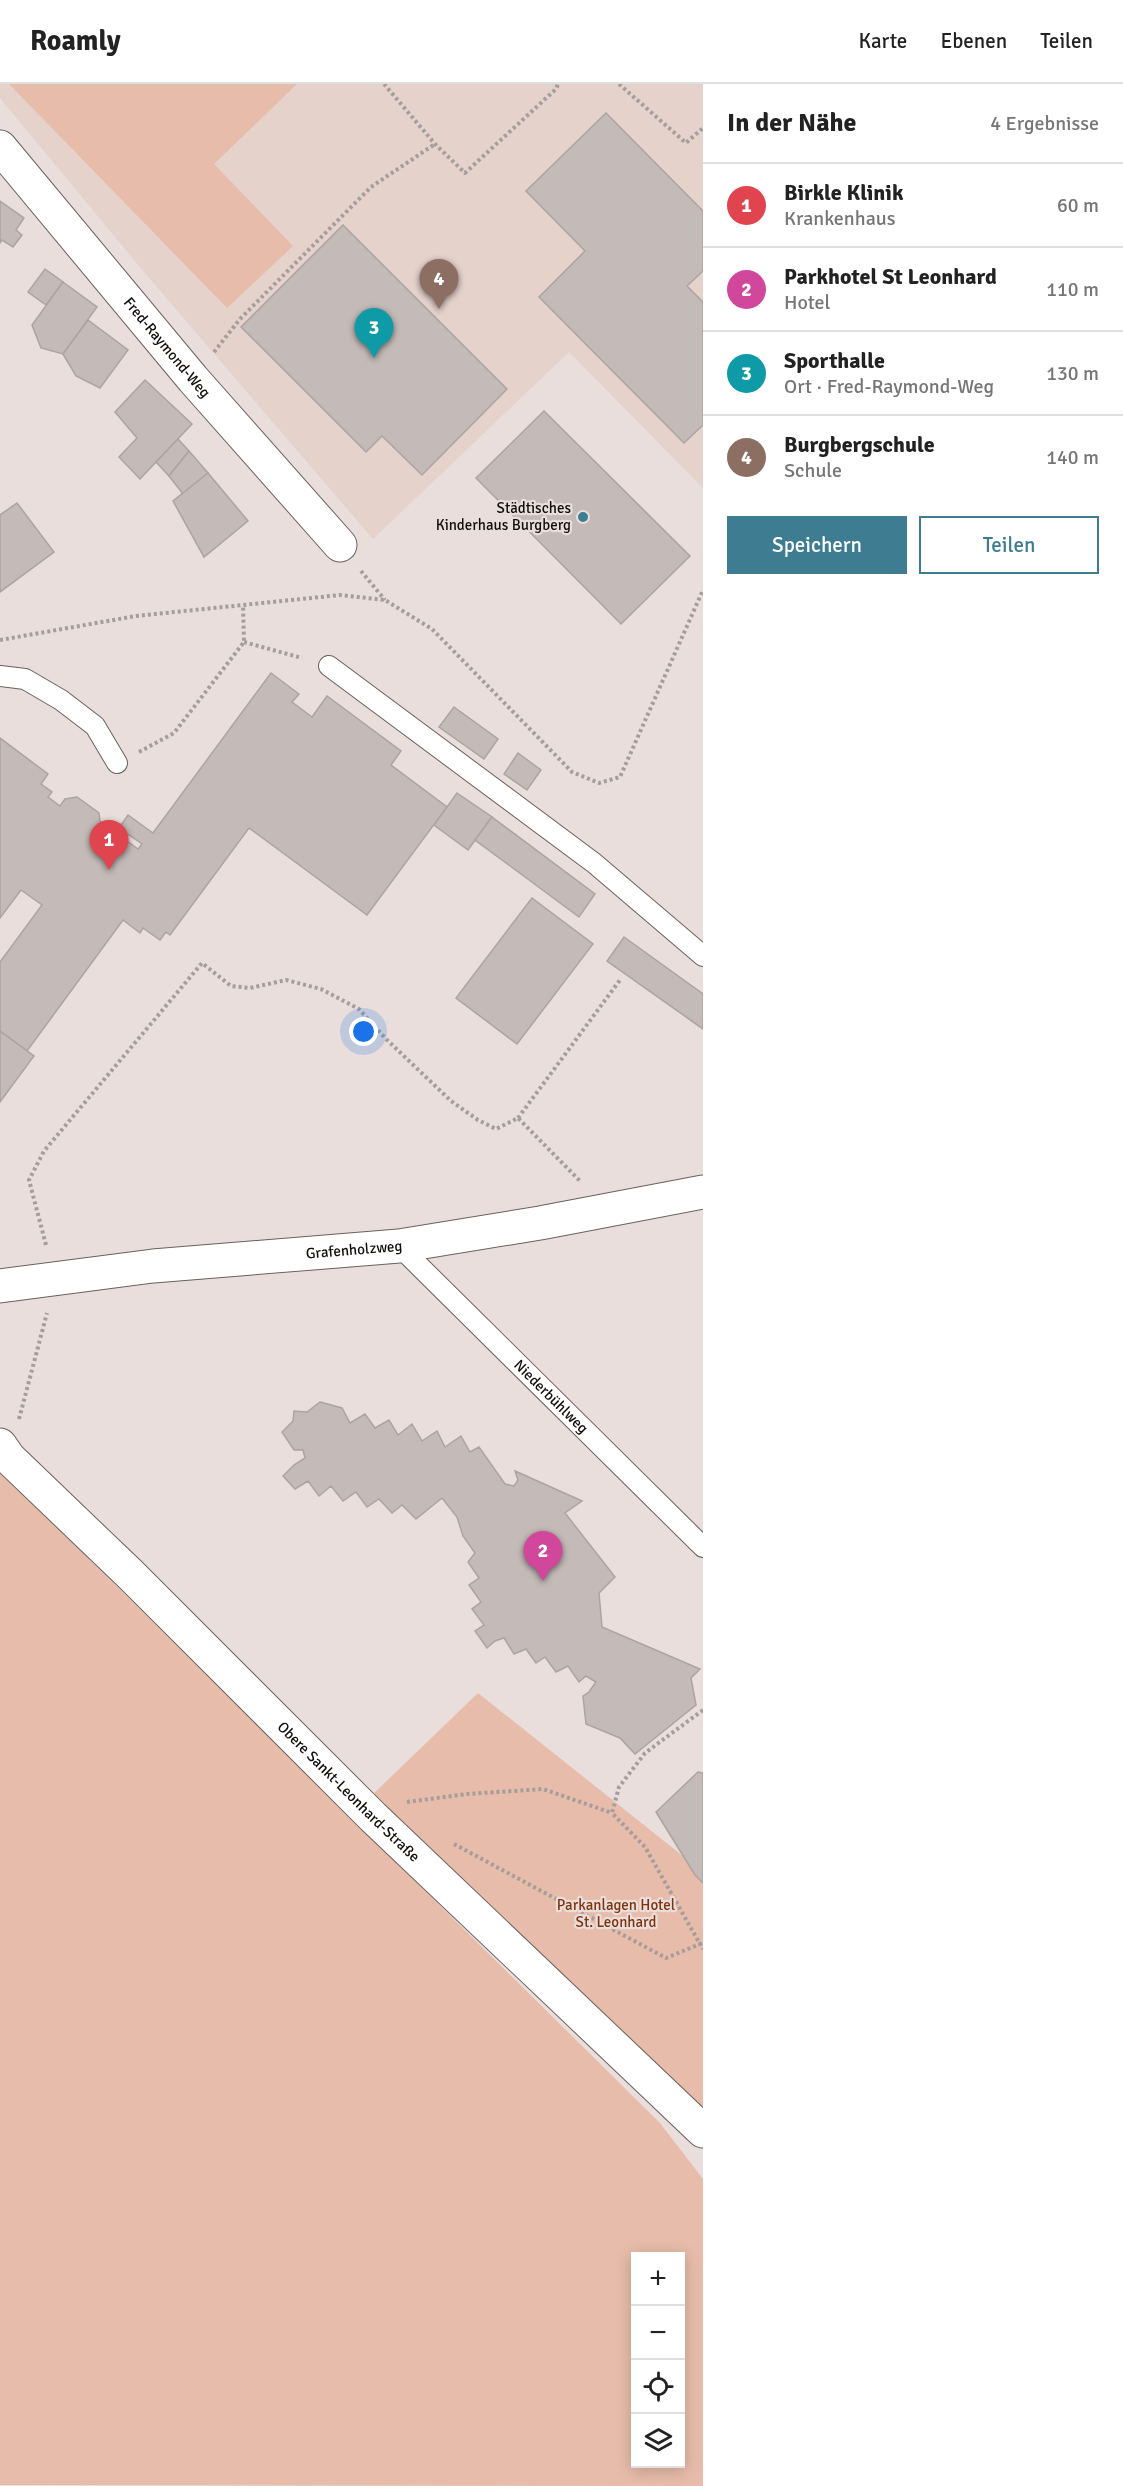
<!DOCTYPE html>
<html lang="de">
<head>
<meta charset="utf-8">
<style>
  :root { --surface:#fff; --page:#f2f2f2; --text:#222; --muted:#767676; --line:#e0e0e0; --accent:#3e7c92 }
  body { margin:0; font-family:Signika,sans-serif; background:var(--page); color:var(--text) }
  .controls { position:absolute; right:18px; bottom:18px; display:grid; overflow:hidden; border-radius:0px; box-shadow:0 3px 15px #0003 }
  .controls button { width:54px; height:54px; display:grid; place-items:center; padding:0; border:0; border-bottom:2px solid var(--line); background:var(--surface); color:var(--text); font:30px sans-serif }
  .you { position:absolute; left:364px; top:948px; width:21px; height:21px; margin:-15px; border:4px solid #fff; border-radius:50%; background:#1a73e8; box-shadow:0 0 0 9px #1a73e833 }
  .badge { display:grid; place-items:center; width:39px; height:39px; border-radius:50%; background:var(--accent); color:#fff; font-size:20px; font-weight:700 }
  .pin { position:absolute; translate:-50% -50px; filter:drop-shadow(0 2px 3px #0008) }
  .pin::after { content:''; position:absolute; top:32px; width:21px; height:18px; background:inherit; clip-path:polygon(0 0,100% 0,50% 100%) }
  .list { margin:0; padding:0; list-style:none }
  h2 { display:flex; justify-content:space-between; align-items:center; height:78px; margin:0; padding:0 24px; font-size:26px }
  h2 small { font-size:20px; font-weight:400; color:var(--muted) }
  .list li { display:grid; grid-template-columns:39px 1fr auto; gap:18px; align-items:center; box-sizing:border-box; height:84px; padding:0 24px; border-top:2px solid var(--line) }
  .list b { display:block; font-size:22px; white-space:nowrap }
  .list p { margin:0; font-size:20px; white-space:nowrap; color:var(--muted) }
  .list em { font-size:20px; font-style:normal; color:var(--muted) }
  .actions { display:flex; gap:12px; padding:18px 24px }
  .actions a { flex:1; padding:14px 0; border:2px solid var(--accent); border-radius:0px; text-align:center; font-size:21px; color:var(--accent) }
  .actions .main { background:var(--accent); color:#fff }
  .icon { flex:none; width:33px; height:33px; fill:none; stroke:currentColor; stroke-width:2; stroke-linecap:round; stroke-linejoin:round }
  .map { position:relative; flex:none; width:703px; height:2402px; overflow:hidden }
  header { display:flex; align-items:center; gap:36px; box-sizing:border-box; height:84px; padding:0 30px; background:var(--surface); border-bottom:2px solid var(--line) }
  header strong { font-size:28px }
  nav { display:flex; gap:33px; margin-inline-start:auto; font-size:21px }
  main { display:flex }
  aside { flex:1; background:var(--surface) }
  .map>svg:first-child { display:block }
  .built { fill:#e4d2cb }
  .green { fill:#e8bcab; fill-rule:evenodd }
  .building { fill:#c4bab7; stroke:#ada3a0; stroke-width:1.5 }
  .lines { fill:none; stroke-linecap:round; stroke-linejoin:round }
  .service-casing { stroke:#69615d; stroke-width:22 }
  .minor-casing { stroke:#69615d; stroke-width:35 }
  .path { stroke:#a59d9a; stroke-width:4; stroke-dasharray:3 3; stroke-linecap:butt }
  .service { stroke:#fff; stroke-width:20 }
  .minor { stroke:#fff; stroke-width:33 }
  .poi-dot { fill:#3e7c92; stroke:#e9dedb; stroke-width:2 }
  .labels { text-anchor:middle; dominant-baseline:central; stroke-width:4.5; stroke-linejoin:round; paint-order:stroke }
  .street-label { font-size:15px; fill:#100d0b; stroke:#e9dedb }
  .poi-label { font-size:15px; fill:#100d0b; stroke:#e9dedb; text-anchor:end }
  .park-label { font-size:15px; fill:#80320b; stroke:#e9dedb }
</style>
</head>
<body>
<header>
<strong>Roamly</strong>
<nav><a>Karte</a><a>Ebenen</a><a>Teilen</a></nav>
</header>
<main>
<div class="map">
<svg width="703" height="2402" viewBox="0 0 703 2402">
  <rect width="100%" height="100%" fill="#e9dedb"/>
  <path class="built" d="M0,0H703V404L569,268L373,455L139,182L0,14Z"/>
  <g class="green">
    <path d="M9,0H297L214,80L293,162L227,224Z"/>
    <path d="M0,1387L660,2039L703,2095V2402L0,2401ZM636,2172H680V2380H636Z"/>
    <path d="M478,1609L703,1788V2032L369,1714Z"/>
  </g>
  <g class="building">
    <path d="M606,29L703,127V187L687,202L703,218V341L684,359L539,213L585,167L526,107Z"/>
    <path d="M0,117L24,134L16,146L22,151L13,163L2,156L0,159Z"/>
    <path d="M343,141L507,305L422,391L382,352L366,368L241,243Z"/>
    <path d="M45,185L63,198L46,221L28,208Z"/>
    <path d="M63,198L97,223L63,270L41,264L32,241Z"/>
    <path d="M88,236L128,266L100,304L76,292L63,270Z"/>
    <path d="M145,296L192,340L140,395L119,373L137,354L115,328Z"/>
    <path d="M544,327L690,472L621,540L476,394Z"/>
    <path d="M178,355L189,367L169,392L156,378Z"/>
    <path d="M189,367L208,389L183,410L169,392Z"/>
    <path d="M208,389L248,437L204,473L173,417Z"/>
    <path d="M17,419L54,468L0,508V431Z"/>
    <path d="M271,589L299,610L292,618L312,633L327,612L401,667L391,681L447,723L367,831L249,744L170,851L166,848L160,856L143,844L140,849L123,836L27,967L0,947V878L42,821L21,806L0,834V654L48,690L41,700L52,708L48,713L60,722L65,715L77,713L99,729L100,737L138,765L142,760L119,744L128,731L153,749Z"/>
    <path d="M454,623L498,655L484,675L439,643Z"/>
    <path d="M518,669L541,686L527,706L504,690Z"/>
    <path d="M457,709L492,733L468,766L434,741Z"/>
    <path d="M492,733L595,810L579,833L475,756Z"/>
    <path d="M532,814L593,860L517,960L456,914Z"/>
    <path d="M624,853L703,910V945L607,877Z"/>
    <path d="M0,947L34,972L0,1018Z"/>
    <path d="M320,1318L342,1324L350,1339L365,1330L375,1344L389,1336L398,1351L412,1340L422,1357L437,1347L445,1363L461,1352L470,1368L479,1363L505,1400L514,1402L518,1396L515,1387L582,1417L565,1429L615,1493L599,1509L602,1543L700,1585L691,1594L696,1621L635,1670L620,1654L586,1640L583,1612L589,1608L596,1598L586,1592L579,1598L568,1582L556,1588L545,1573L536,1579L526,1565L514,1570L504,1554L495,1557L487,1564L475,1547L484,1541L472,1525L481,1518L469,1501L479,1494L468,1478L475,1469L463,1452L457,1433L442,1414L416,1435L402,1421L392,1429L379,1415L367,1423L356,1408L343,1417L331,1402L319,1412L308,1397L295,1405L283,1392L294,1381L305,1374L303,1366H294L282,1348L293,1337L294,1327L307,1328Z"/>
    <path d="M698,1688L703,1689V1799L695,1791L656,1728Z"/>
  </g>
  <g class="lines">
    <g class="service-casing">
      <g id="service">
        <path d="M329,582L594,779L703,872"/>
        <path d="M0,592L25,595L61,616L95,642L117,679"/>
        <path id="s1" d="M399,1162L703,1463"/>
      </g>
    </g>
    <g class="minor-casing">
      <g id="minor">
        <path id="s2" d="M0,63L193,295L340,461"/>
        <path id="s3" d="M0,1202L153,1182L399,1162L540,1139L703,1108"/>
        <path id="s4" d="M0,1361L9,1374L130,1490L373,1733L703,2047"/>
      </g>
    </g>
    <g class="path">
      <path d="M384,0L435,60L465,89L556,5L558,0"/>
      <path d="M619,0L686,59L703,44"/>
      <path d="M214,268L240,235L371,103L435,60"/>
      <path d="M361,487L385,516"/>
      <path d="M0,556L136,532L243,521L340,511L385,516L432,545L572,688L599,699L620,693L703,506"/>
      <path d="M244,558L302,574"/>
      <path d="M139,668L174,649L244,558L243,521"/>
      <path d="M518,1034L620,896"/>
      <path d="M46,1161L29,1096L44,1067L202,879L231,902L250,904L286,896L321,905L359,925L385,954L451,1017L478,1036L496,1045L518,1034L580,1097"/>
      <path d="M19,1335L47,1229"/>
      <path d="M703,1626L645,1669L619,1703L612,1729L645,1763L700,1860L703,1859"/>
      <path d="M407,1718L467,1710L543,1705L612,1729"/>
      <path d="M454,1760L666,1874L700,1860L703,1865"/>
    </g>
    <use href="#service" class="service"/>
    <use href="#minor" class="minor"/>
  </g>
  <circle class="poi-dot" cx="583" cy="433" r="6"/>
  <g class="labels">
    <g class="street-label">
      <text stroke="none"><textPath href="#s2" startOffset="261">Fred-Raymond-Weg</textPath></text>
      <text stroke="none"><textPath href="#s3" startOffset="356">Grafenholzweg</textPath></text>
      <text stroke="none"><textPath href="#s1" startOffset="214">Niederbühlweg</textPath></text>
      <text stroke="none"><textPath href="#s4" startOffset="492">Obere Sankt-Leonhard-Straße</textPath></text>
    </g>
    <g class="poi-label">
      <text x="571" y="424">Städtisches<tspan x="571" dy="17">Kinderhaus Burgberg</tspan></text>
    </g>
    <g class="park-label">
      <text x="616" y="1821">Parkanlagen Hotel<tspan x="616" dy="17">St. Leonhard</tspan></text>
    </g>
  </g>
</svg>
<div class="controls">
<button>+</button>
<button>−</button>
<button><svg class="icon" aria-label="locate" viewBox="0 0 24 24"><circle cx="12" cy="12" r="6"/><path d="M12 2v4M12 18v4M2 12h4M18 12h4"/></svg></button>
<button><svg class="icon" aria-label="layers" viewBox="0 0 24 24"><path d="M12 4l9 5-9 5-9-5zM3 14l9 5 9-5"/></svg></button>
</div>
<div class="you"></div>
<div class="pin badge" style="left:109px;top:786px;background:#e0444e">1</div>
<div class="pin badge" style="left:543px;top:1497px;background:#d1479c">2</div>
<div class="pin badge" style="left:374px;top:274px;background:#0f9aa8">3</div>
<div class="pin badge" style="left:439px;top:225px;background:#8d6e63">4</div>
</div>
<aside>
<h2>In der Nähe<small>4 Ergebnisse</small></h2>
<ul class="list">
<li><span class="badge" style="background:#e0444e">1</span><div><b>Birkle Klinik</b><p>Krankenhaus</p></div><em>60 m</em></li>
<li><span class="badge" style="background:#d1479c">2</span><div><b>Parkhotel St Leonhard</b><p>Hotel</p></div><em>110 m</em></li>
<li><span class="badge" style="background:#0f9aa8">3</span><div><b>Sporthalle</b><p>Ort · Fred-Raymond-Weg</p></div><em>130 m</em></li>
<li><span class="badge" style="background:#8d6e63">4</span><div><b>Burgbergschule</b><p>Schule</p></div><em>140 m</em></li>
</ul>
<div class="actions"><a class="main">Speichern</a><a>Teilen</a></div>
</aside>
</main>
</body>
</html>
